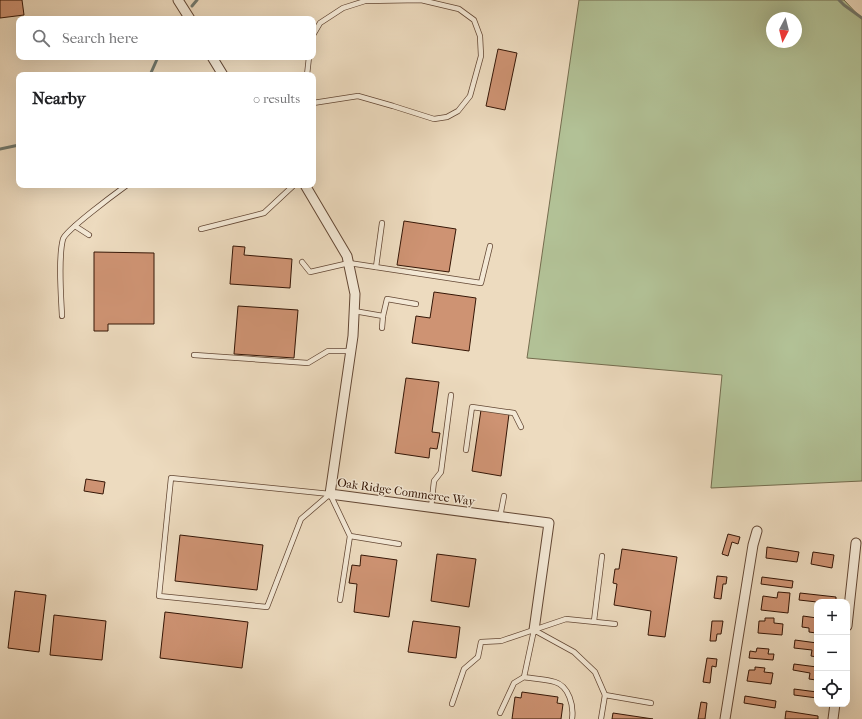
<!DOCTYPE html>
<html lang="en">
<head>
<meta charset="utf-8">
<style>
  :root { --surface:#fff; --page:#f2f2f2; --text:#202124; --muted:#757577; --line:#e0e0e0 }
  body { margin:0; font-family:"IM FELL French Canon",serif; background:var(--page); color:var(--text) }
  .controls { position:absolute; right:12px; bottom:12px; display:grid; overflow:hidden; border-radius:8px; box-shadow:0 4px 16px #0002 }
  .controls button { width:36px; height:36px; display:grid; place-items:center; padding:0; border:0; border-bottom:1px solid var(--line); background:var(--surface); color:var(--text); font:20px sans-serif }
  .compass { position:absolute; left:766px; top:12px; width:36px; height:36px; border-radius:50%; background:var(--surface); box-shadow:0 4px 16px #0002; rotate:187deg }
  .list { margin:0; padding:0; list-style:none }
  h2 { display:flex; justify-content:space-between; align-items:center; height:52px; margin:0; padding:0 16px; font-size:17px }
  h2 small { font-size:13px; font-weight:400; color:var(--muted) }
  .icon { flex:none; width:22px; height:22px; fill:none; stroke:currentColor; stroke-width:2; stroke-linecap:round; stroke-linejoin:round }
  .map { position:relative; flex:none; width:862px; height:719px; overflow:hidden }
  .search { position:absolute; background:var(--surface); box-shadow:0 4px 16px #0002; left:16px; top:16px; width:300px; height:44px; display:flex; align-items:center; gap:10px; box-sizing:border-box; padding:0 14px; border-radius:8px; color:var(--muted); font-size:15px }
  .panel { position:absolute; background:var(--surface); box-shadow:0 4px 16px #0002; left:16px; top:72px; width:300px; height:116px; border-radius:8px }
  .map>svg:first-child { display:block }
  .green { fill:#b2c196; stroke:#746c4e; fill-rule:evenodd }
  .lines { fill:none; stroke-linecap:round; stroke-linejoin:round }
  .stream { stroke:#71796e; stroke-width:3 }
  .building { fill:#ce9373; stroke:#351606 }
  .service-casing { stroke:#634734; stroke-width:6 }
  .minor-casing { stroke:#634734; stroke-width:11 }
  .service { stroke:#f3e8d5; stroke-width:4.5 }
  .minor { stroke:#f3e8d5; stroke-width:9 }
  .labels { text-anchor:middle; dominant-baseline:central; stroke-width:3; stroke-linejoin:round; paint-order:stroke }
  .street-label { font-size:12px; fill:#351606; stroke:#f3e8d5 }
</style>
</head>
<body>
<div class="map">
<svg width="862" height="719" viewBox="0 0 862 719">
  <rect width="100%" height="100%" fill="#eddbbf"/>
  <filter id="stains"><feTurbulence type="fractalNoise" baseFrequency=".005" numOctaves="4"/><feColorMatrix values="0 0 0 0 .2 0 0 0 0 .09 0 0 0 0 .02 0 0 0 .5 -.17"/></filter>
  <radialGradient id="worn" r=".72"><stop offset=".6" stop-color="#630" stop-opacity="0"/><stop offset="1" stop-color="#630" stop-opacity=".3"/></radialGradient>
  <path class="green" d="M579,0H844L862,19V481L711,488L722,375L527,358ZM772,18H796V42H772Z"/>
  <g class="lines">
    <g class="stream">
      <path d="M839,0L844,5L862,18"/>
      <path d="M192,6L197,0"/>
      <path d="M150,75L158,57"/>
      <path d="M0,149L19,145"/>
    </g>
  </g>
  <g class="building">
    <path d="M0,0H22L24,15L0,18Z"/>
    <path d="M498,49L517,53L505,110L486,106Z"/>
    <path d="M404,221L456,229L449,272L397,265Z"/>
    <path d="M233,246L245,247L244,255L292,259L290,288L230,284Z"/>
    <path d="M94,252L154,253V324H108V331H94Z"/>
    <path d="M434,292L476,298L469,351L412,343L416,316L430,318Z"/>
    <path d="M238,306L298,310L294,358L234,354Z"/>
    <path d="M406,378L439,382L432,432L440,433L437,449L430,448L429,458L395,453Z"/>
    <path d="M481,410L509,414L501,476L472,471Z"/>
    <path d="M86,479L105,482L103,494L84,491Z"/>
    <path d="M728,534L740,537L738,544L732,542L728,556L722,554Z"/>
    <path d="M180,535L263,545L257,590L175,581Z"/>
    <path d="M767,547L799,552L797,562L766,558Z"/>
    <path d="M622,549L677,557L665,637L648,635L651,611L614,605L617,584L613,583L615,569H619Z"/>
    <path d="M813,552L834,555L832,568L811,564Z"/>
    <path d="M437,554L476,559L469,607L431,601Z"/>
    <path d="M361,555L397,560L389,617L354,612L357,584L349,583L352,565L360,566Z"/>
    <path d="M717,576L727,577L726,584H723L721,599L714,598Z"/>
    <path d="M762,577L793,581L792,588L761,584Z"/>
    <path d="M15,591L46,595L39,652L8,648Z"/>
    <path d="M778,592L790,593L788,613L761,610L763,596L777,598Z"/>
    <path d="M800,593L836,597V602H817L799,600Z"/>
    <path d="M165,612L248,622L242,668L160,658Z"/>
    <path d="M54,615L106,621L102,660L50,655Z"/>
    <path d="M803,616L817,618L816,633L809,632V628L802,627Z"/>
    <path d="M765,618H774V623L783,624L782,635L758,633L759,621H765Z"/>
    <path d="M413,621L460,627L456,658L408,652Z"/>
    <path d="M712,621H723L721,634H717L716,641H710Z"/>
    <path d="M795,640L817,643V657L811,656L812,650L794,648Z"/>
    <path d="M757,648L769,649L768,654H774L773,660L749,658L750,651L756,652Z"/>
    <path d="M707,658L717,659L716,667L712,666L710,683L703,682Z"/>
    <path d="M794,664L817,667L816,680L809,679L810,673L793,670Z"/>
    <path d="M755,667L765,668L764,672L773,673L771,684L747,681L749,670H755Z"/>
    <path d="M794,689L817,692V698L794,695Z"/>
    <path d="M522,692L558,697L557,703L563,704L561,719H512L515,697L521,698Z"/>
    <path d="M745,696L776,701L775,708L744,703Z"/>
    <path d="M701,702L707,703L705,719H698Z"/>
    <path d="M786,711L818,716V719H785Z"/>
    <path d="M613,713L653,719H612Z"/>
  </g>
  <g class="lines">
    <g class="service-casing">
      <g id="service">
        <path d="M313,35L320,23L343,8L365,1L421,0L459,9L474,20L480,36L481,56L470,96L458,111L447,117L434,119L393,106L358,96L313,103"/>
        <path d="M307,75L309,57"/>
        <path d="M75,226L89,235"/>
        <path d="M201,229L264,213L294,185"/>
        <path d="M302,262L310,272L349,263L481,283L490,246"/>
        <path d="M376,267L382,223"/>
        <path d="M354,311L383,316L382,328"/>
        <path d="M62,316C61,295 58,258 63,239C66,230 116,193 127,185"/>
        <path d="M383,316L387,299L416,304"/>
        <path d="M194,355L308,363L328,351H350"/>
        <path d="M466,450L472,407L514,413L521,427"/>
        <path d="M330,494L171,478L159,596L267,607L301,519L330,494L350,536L340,600"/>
        <path d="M431,508L434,481L441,472L451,395"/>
        <path d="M500,517L504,496"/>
        <path d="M350,536L399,544"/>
        <path d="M594,621L602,556"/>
        <path d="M534,630L574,652L595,672L605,695"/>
        <path d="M524,677L534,630"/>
        <path d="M452,704L464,669L478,657L481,642L501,641L566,619L615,624"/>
        <path d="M500,713L514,683L524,677C534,679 545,679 555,682C569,686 574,706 572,719"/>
        <path d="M601,719L605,695L651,703"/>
      </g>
    </g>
    <g class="minor-casing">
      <g id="minor">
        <path d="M178,0L190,19"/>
        <path d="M212,57L223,75"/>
        <path d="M305,185L347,256L355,294L353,336L330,494L549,523L534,630"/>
        <path d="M847,626L856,543"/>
        <path d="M725,719L753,545L757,531"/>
        <path d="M833,719L835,704"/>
      </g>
    </g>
    <use href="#service" class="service"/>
    <use href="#minor" class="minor"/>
  </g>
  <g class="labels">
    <g class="street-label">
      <text transform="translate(406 492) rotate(8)">Oak Ridge Commerce Way</text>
    </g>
  </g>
  <rect width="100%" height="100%" filter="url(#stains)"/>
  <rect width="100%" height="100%" fill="url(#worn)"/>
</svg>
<div class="controls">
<button>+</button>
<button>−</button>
<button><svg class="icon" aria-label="locate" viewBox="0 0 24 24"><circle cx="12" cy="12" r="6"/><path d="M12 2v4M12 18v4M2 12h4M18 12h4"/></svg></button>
</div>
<svg class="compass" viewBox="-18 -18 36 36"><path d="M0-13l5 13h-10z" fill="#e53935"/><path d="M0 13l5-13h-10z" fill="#757577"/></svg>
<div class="search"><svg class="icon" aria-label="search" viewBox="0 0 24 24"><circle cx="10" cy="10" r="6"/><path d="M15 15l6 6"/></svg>Search here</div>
<section class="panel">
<h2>Nearby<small>0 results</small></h2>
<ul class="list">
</ul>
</section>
</div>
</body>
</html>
